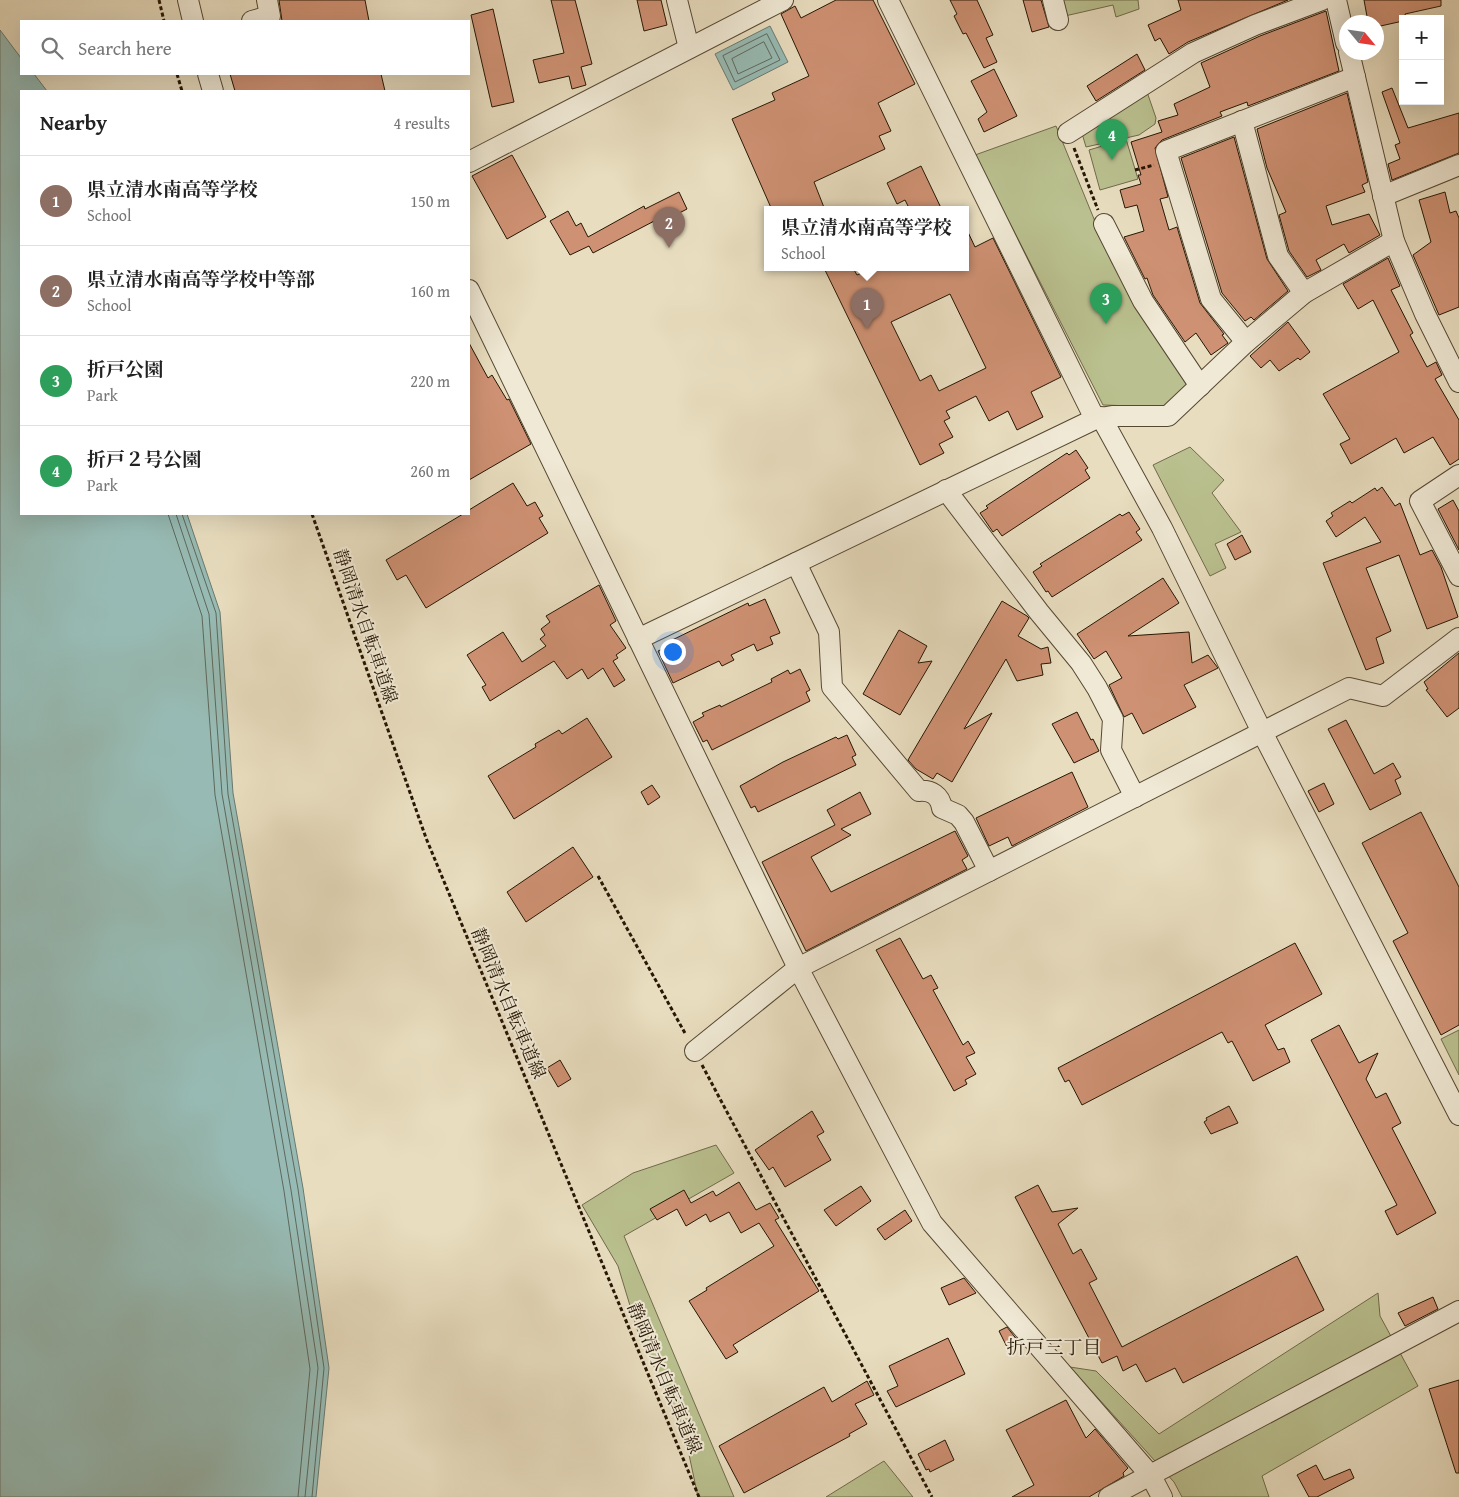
<!DOCTYPE html>
<html lang="en">
<head>
<meta charset="utf-8">
<style>
  :root { --surface:#fff; --page:#f2f2f2; --text:#222; --muted:#767676; --line:#e0e0e0; --accent:#8f2418 }
  body { margin:0; font-family:"Gentium Book Plus","Noto Serif JP",serif; background:var(--page); color:var(--text) }
  .controls { position:absolute; right:15px; top:15px; display:grid; overflow:hidden; border-radius:0px; box-shadow:0 5px 20px #0002 }
  .controls button { width:45px; height:45px; display:grid; place-items:center; padding:0; border:0; border-bottom:1px solid var(--line); background:var(--surface); color:var(--text); font:25px sans-serif }
  .compass { position:absolute; left:1339px; top:15px; width:45px; height:45px; border-radius:50%; background:var(--surface); box-shadow:0 5px 20px #0002; rotate:119deg }
  .you { position:absolute; left:672px; top:651px; width:18px; height:18px; margin:-12px; border:4px solid #fff; border-radius:50%; background:#1a73e8; box-shadow:0 0 0 8px #1a73e833 }
  .badge { display:grid; place-items:center; width:32px; height:32px; border-radius:50%; background:var(--accent); color:#fff; font-size:16px; font-weight:700 }
  .pin { position:absolute; translate:-50% -41px; filter:drop-shadow(0 1px 2px #0008) }
  .pin::after { content:''; position:absolute; top:26px; width:18px; height:15px; background:inherit; clip-path:polygon(0 0,100% 0,50% 100%) }
  .popup { position:absolute; left:764px; top:206px; width:205px; height:65px; box-sizing:border-box; display:grid; place-content:center; border-radius:0px; background:var(--surface); filter:drop-shadow(0 1px 4px #0005); font-size:16px; white-space:nowrap; color:var(--muted) }
  .popup b { font-size:19px; color:var(--text) }
  .popup::after { content:''; position:absolute; left:50%; top:100%; margin-left:-10px; border:10px solid transparent; border-top-color:var(--surface) }
  .list { margin:0; padding:0; list-style:none }
  h2 { display:flex; justify-content:space-between; align-items:center; height:65px; margin:0; padding:0 20px; font-size:21px }
  h2 small { font-size:16px; font-weight:400; color:var(--muted) }
  .list li { display:grid; grid-template-columns:32px 1fr auto; gap:15px; align-items:center; box-sizing:border-box; height:90px; padding:0 20px; border-top:1px solid var(--line) }
  .list b { display:block; font-size:19px; white-space:nowrap }
  .list p { margin:0; font-size:16px; white-space:nowrap; color:var(--muted) }
  .list em { font-size:16px; font-style:normal; color:var(--muted) }
  .icon { flex:none; width:28px; height:28px; fill:none; stroke:currentColor; stroke-width:2; stroke-linecap:round; stroke-linejoin:round }
  .map { position:relative; flex:none; width:1459px; height:1497px; overflow:hidden }
  .search { position:absolute; background:var(--surface); box-shadow:0 5px 20px #0002; left:20px; top:20px; width:450px; height:55px; display:flex; align-items:center; gap:12px; box-sizing:border-box; padding:0 18px; border-radius:0px; color:var(--muted); font-size:19px }
  .panel { position:absolute; background:var(--surface); box-shadow:0 5px 20px #0002; left:20px; top:90px; width:450px; height:425px; border-radius:0px }
  .map>svg:first-child { display:block }
  .green { fill:#bac08f; stroke:#706b4a }
  .water { fill:#97bbb4; stroke:#6a796e }
  .lines { fill:none; stroke-linecap:round; stroke-linejoin:round }
  .shore { stroke:#5e685c; stroke-width:1 }
  .building { fill:#ce9173; stroke:#261604; fill-rule:evenodd }
  .minor-casing { stroke:#564833; stroke-width:22 }
  .path { stroke:#261604; stroke-width:3; stroke-dasharray:4 2.5; stroke-linecap:butt }
  .minor { stroke:#f0e9d5; stroke-width:20 }
  .labels { text-anchor:middle; dominant-baseline:central; stroke-width:4; stroke-linejoin:round; paint-order:stroke }
  .street-label { font-size:18px; fill:#261604; stroke:#f0e9d5 }
  .neighbourhood-label { font-size:19px; fill:#261604; stroke:#f0e9d5 }
</style>
</head>
<body>
<div class="map">
<svg width="1459" height="1497" viewBox="0 0 1459 1497">
  <rect width="100%" height="100%" fill="#e8ddbf"/>
  <filter id="stains"><feTurbulence type="fractalNoise" baseFrequency=".004" numOctaves="4"/><feColorMatrix values="0 0 0 0 .2 0 0 0 0 .09 0 0 0 0 .02 0 0 0 .5 -.17"/></filter>
  <radialGradient id="worn" r=".72"><stop offset=".6" stop-color="#630" stop-opacity="0"/><stop offset="1" stop-color="#630" stop-opacity=".3"/></radialGradient>
  <g class="green">
    <path d="M1060,0H1138L1139,9L1116,17L1113,5L1065,16Z"/>
    <path d="M1146,89L1156,118L1155,124L1139,135L1086,147L1081,130Z"/>
    <path d="M1056,126L1112,263L1190,386L1163,407L1103,405L975,155Z"/>
    <path d="M1126,139L1138,179L1100,190L1089,150Z"/>
    <path d="M1190,447L1224,480L1212,493L1241,532L1215,544L1226,568L1210,576L1153,465Z"/>
    <path d="M1459,1030V1075L1441,1039Z"/>
    <path d="M716,1145L734,1173L624,1236L734,1497H698L684,1431L638,1332L618,1266L582,1205L633,1173Z"/>
    <path d="M1378,1293L1380,1316L1418,1386L1262,1476L1269,1497H1182L1174,1482L1070,1367L1096,1371L1159,1434Z"/>
    <path d="M884,1461L913,1497H826Z"/>
  </g>
  <g class="water">
    <path d="M770,26L788,62L733,90L715,54Z"/>
    <path d="M0,30L21,58V74H34L47,91H21V514H187L220,612L233,793L303,1188L329,1368L316,1497H0Z"/>
  </g>
  <g class="lines">
    <g class="shore">
      <path d="M767,34L780,60L735,82L723,56Z"/>
      <path d="M764,42L772,58L738,74L732,59Z"/>
      <path d="M168,514L202,616L215,795L284,1191L310,1369L298,1497"/>
      <path d="M176,514L209,614L222,794L291,1190L318,1368L305,1497"/>
      <path d="M182,514L216,613L228,794L298,1189L324,1368L312,1497"/>
    </g>
  </g>
  <g class="building">
    <path d="M279,0H365L369,21H282Z"/>
    <path d="M551,0H575L592,64L581,67L586,85L572,89L569,76L539,83L533,60L564,53Z"/>
    <path d="M637,0H661L667,25L644,31Z"/>
    <path d="M836,0H873L915,84L878,103L891,131L879,136L885,149L814,182L825,210H772L732,119L775,100L772,93L809,76L781,14L795,6L801,18Z"/>
    <path d="M950,0H977L993,35L986,38L997,62L984,68L966,33L963,34L954,16L957,14Z"/>
    <path d="M1023,0H1041L1049,27L1032,32Z"/>
    <path d="M1178,0H1288L1188,42L1169,54L1160,38L1155,41L1148,25L1181,10Z"/>
    <path d="M1364,0H1441V6L1405,14L1406,19H1403V21L1376,27V22H1368Z"/>
    <path d="M493,9L514,102L492,107L471,15Z"/>
    <path d="M1326,11L1339,71L1248,106L1247,102L1220,112L1222,116L1162,140L1155,148L1168,197L1160,199L1169,230L1177,227L1200,303L1224,334L1222,335L1228,343L1211,355L1196,333L1185,342L1153,295L1147,278L1145,279L1124,237L1144,231L1137,205L1125,208L1120,190L1141,184L1138,175H1141L1131,142L1162,132L1158,121L1178,115L1174,104L1210,87L1201,63L1260,36Z"/>
    <path d="M1137,54L1145,70L1096,101L1087,86Z"/>
    <path d="M994,69L1017,116L984,132L978,119L987,112L971,81Z"/>
    <path d="M230,74H381L385,91H235Z"/>
    <path d="M1392,88L1408,128L1459,113V153L1392,180L1388,164L1400,159L1395,145L1400,143L1382,92Z"/>
    <path d="M1347,93L1368,182L1362,185L1365,192L1326,206L1332,225L1369,214L1380,235L1349,253L1344,244L1316,260L1321,270L1307,277L1289,251L1279,215L1286,212L1267,168L1257,129Z"/>
    <path d="M1234,137L1267,259L1288,291L1254,320L1251,317L1245,321L1222,293L1181,158Z"/>
    <path d="M512,155L546,217L507,239L472,176Z"/>
    <path d="M921,166L942,210H910L905,200L897,204L887,183Z"/>
    <path d="M679,192L687,209L662,222L660,218L593,253L589,246L570,255L550,221L568,211L576,226L581,223L588,237L644,206L645,209Z"/>
    <path d="M1445,192L1450,213L1456,211L1459,218V307L1439,315L1413,255L1431,242L1419,200Z"/>
    <path d="M966,228L975,247L993,238L1061,377L1031,392L1043,417L1017,430L1008,411L989,421L976,396L946,411L950,418L944,421L953,437L939,444L944,453L920,465L824,268H853L857,275L873,268H966ZM950,294L986,368L939,391L931,375L920,381L891,322Z"/>
    <path d="M1388,258L1400,286L1391,290L1413,333L1410,335L1427,367L1436,362L1442,375L1435,379L1459,420V459L1450,465L1433,437L1404,453L1396,438L1351,464L1340,444L1350,439L1323,394L1399,352L1373,300L1358,309L1343,284Z"/>
    <path d="M1288,322L1310,352L1300,360L1298,358L1279,371L1270,360L1261,368L1250,356Z"/>
    <path d="M469,343L488,378L492,375L507,400L509,399L531,444L469,480Z"/>
    <path d="M1076,450L1088,468L1085,470L1090,478L1002,536L997,529L993,532L980,513L988,508L986,506L1067,453L1069,455Z"/>
    <path d="M513,483L527,506L535,502L543,516L539,518L548,533L426,608L406,575L397,580L386,560L463,514H469V510Z"/>
    <path d="M1382,487L1395,506L1400,503L1420,555L1432,550L1441,567L1458,617L1427,629L1399,555L1366,568L1391,631L1376,638L1384,663L1366,670L1323,563L1381,542L1365,517L1336,537L1326,521L1333,516L1331,513L1350,501L1352,503L1375,488L1377,491Z"/>
    <path d="M1453,500L1459,511V550L1438,509Z"/>
    <path d="M1129,512L1140,529L1136,532L1142,540L1052,597L1048,591L1046,592L1033,572L1042,566L1040,564L1120,514L1122,516Z"/>
    <path d="M1242,535L1251,552L1235,560L1227,544Z"/>
    <path d="M1163,578L1179,603L1128,636L1189,632L1192,663L1208,655L1218,668L1184,685L1196,707L1143,734L1132,713L1124,717L1109,685L1122,678L1106,651L1094,659L1077,634Z"/>
    <path d="M599,585L616,621L610,625L626,648L616,655L618,658L613,661L625,680L614,687L603,668L588,679L582,669L567,679L554,661L490,701L482,687L486,685L467,655L503,632L522,662L546,646L540,639L545,635L541,629L550,622L546,616Z"/>
    <path d="M765,599L780,633L770,637L773,644L757,651L754,644L731,655L734,660L722,666L719,661L673,683L658,651L665,648L664,644L748,603L749,606Z"/>
    <path d="M1002,601L1027,616L1029,618L1018,636L1041,649L1048,647L1051,663L1041,664L1043,675L1017,681L1006,659L964,729L992,713L952,782L937,773L933,779L916,769L908,760Z"/>
    <path d="M899,630L927,646L918,663L932,661L900,715L863,694Z"/>
    <path d="M1459,653V708L1447,717L1426,690L1428,689L1424,682Z"/>
    <path d="M800,669L810,690L806,692L810,701L712,750L707,740L703,742L693,722L704,716L702,713L720,705L721,707L772,682L771,679L788,670L790,674Z"/>
    <path d="M1077,712L1091,740L1093,739L1099,751L1074,763L1052,724Z"/>
    <path d="M587,718L612,757L514,819L488,776L536,747L535,744L559,730L562,734Z"/>
    <path d="M1346,720L1374,774L1393,763L1401,777L1395,780L1401,794L1370,810L1328,729Z"/>
    <path d="M847,735L856,755L852,757L856,765L758,812L755,806L751,808L740,786L783,762L836,737L838,739Z"/>
    <path d="M1072,772L1088,807L1012,846L1008,837L989,846L976,818Z"/>
    <path d="M1324,783L1334,804L1319,812L1308,791Z"/>
    <path d="M652,785L660,797L648,805L641,792Z"/>
    <path d="M860,792L871,814L841,829L851,835L811,857L831,892L955,831L968,856L962,860L967,869L806,951L762,862L835,825L827,810Z"/>
    <path d="M1421,812L1459,887V1025L1441,1035L1393,941L1408,933L1362,843Z"/>
    <path d="M573,847L593,877L526,922L507,892Z"/>
    <path d="M900,938L923,979L931,975L938,988L933,990L963,1045L968,1041L975,1053L966,1057L976,1074L965,1080L967,1084L954,1091L876,950Z"/>
    <path d="M1295,943L1322,994L1265,1025L1278,1050L1284,1048L1290,1062L1253,1081L1232,1041L1228,1043L1222,1032L1082,1105L1069,1080L1065,1082L1058,1068Z"/>
    <path d="M1339,1025L1359,1063L1378,1053L1366,1079L1376,1098L1386,1093L1401,1123L1392,1128L1436,1213L1397,1235L1385,1211L1397,1205L1312,1042L1311,1040Z"/>
    <path d="M560,1060L571,1079L558,1087L547,1068Z"/>
    <path d="M1229,1106L1238,1123L1211,1134L1204,1122L1207,1120L1206,1118Z"/>
    <path d="M812,1111L824,1132L817,1136L831,1160L785,1187L773,1167L769,1170L755,1150Z"/>
    <path d="M739,1182L756,1210L770,1203L779,1218L775,1220L819,1291L733,1345L738,1352L726,1359L689,1301L707,1290L706,1288L774,1246L759,1223L741,1233L729,1212L710,1222L706,1214L686,1226L677,1209L657,1220L650,1209L684,1190L691,1203L713,1191L716,1196Z"/>
    <path d="M1038,1185L1052,1212L1078,1208L1058,1224L1073,1254L1081,1249L1097,1279L1089,1283L1122,1347L1297,1256L1324,1310L1183,1383L1175,1368L1146,1382L1136,1364L1123,1371L1117,1356L1102,1363L1015,1197Z"/>
    <path d="M861,1186L871,1201L836,1226L824,1210Z"/>
    <path d="M905,1210L912,1221L885,1240L877,1229Z"/>
    <path d="M964,1278L976,1293L949,1305L941,1288Z"/>
    <path d="M1433,1297L1438,1309L1405,1326L1398,1313Z"/>
    <path d="M1007,1327L1018,1341L1007,1347L999,1331Z"/>
    <path d="M948,1338L965,1374L896,1407L887,1391L898,1386L889,1366Z"/>
    <path d="M1459,1380V1473H1456L1429,1389Z"/>
    <path d="M867,1381L874,1395L855,1404L867,1424L849,1434L850,1436L744,1493L719,1446L824,1387L832,1402Z"/>
    <path d="M1066,1400L1086,1438L1095,1429L1128,1468L1123,1473L1124,1476L1089,1497H1012L1034,1485L1006,1430Z"/>
    <path d="M945,1440L954,1460L930,1472L929,1469L926,1470L918,1454Z"/>
    <path d="M1316,1465L1324,1480L1350,1469L1354,1478L1317,1497H1309L1297,1475Z"/>
  </g>
  <g class="lines">
    <g class="minor-casing">
      <g id="minor">
        <path d="M188,0L193,21"/>
        <path d="M677,0L689,48"/>
        <path d="M888,0L1095,419"/>
        <path d="M1053,0L1058,20"/>
        <path d="M1336,0L1346,43"/>
        <path d="M252,21L270,16L267,0"/>
        <path d="M1349,52L1394,241L1425,314L1459,382"/>
        <path d="M208,74L213,91"/>
        <path d="M1242,121L1278,256L1304,293"/>
        <path d="M1068,133L1193,53L1255,25L1322,0"/>
        <path d="M469,162L783,0"/>
        <path d="M1383,196L1459,165"/>
        <path d="M1104,224L1143,301L1200,386"/>
        <path d="M469,290L798,968L932,1223L1151,1476L1162,1497"/>
        <path d="M1246,342L1211,299L1166,151L1355,77"/>
        <path d="M1101,417L1162,528L1262,732L1459,1115"/>
        <path d="M1459,475L1420,501L1459,576"/>
        <path d="M946,490L1039,612L1081,663L1097,688L1113,719L1111,750L1135,797"/>
        <path d="M796,563L829,632L832,687L919,791C931,790 940,795 942,808L958,815L964,822L989,871"/>
        <path d="M638,639L1095,419L1112,416H1168L1246,342L1304,293L1394,241"/>
        <path d="M695,1051L798,968L1349,688L1383,696L1459,638"/>
        <path d="M1109,1497L1459,1311"/>
      </g>
    </g>
    <g class="path">
      <path d="M159,0L164,21"/>
      <path d="M177,74L182,91"/>
      <path d="M1074,148L1098,210"/>
      <path d="M1135,170L1154,165"/>
      <path d="M312,514L426,838L699,1497"/>
      <path d="M598,876L686,1035"/>
      <path d="M702,1065L932,1497"/>
    </g>
    <use href="#minor" class="minor"/>
  </g>
  <g class="labels">
    <g class="street-label">
      <text transform="translate(366 626) rotate(71)">静岡清水自転車道線</text>
      <text transform="translate(509 1003) rotate(67)">静岡清水自転車道線</text>
      <text transform="translate(665 1378) rotate(67)">静岡清水自転車道線</text>
    </g>
    <g class="neighbourhood-label">
      <text x="1054" y="1347">折戸三丁目</text>
    </g>
  </g>
  <rect width="100%" height="100%" filter="url(#stains)"/>
  <rect width="100%" height="100%" fill="url(#worn)"/>
</svg>
<div class="controls">
<button>+</button>
<button>−</button>
</div>
<svg class="compass" viewBox="-18 -18 36 36"><path d="M0-13l5 13h-10z" fill="#e53935"/><path d="M0 13l5-13h-10z" fill="#767676"/></svg>
<div class="you"></div>
<div class="pin badge" style="left:867px;top:329px;background:#8d6e63">1</div>
<div class="popup"><b>県立清水南高等学校</b>School</div>
<div class="pin badge" style="left:669px;top:248px;background:#8d6e63">2</div>
<div class="pin badge" style="left:1106px;top:324px;background:#2e9e5b">3</div>
<div class="pin badge" style="left:1112px;top:160px;background:#2e9e5b">4</div>
<div class="search"><svg class="icon" aria-label="search" viewBox="0 0 24 24"><circle cx="10" cy="10" r="6"/><path d="M15 15l6 6"/></svg>Search here</div>
<section class="panel">
<h2>Nearby<small>4 results</small></h2>
<ul class="list">
<li><span class="badge" style="background:#8d6e63">1</span><div><b>県立清水南高等学校</b><p>School</p></div><em>150 m</em></li>
<li><span class="badge" style="background:#8d6e63">2</span><div><b>県立清水南高等学校中等部</b><p>School</p></div><em>160 m</em></li>
<li><span class="badge" style="background:#2e9e5b">3</span><div><b>折戸公園</b><p>Park</p></div><em>220 m</em></li>
<li><span class="badge" style="background:#2e9e5b">4</span><div><b>折戸２号公園</b><p>Park</p></div><em>260 m</em></li>
</ul>
</section>
</div>
</body>
</html>
